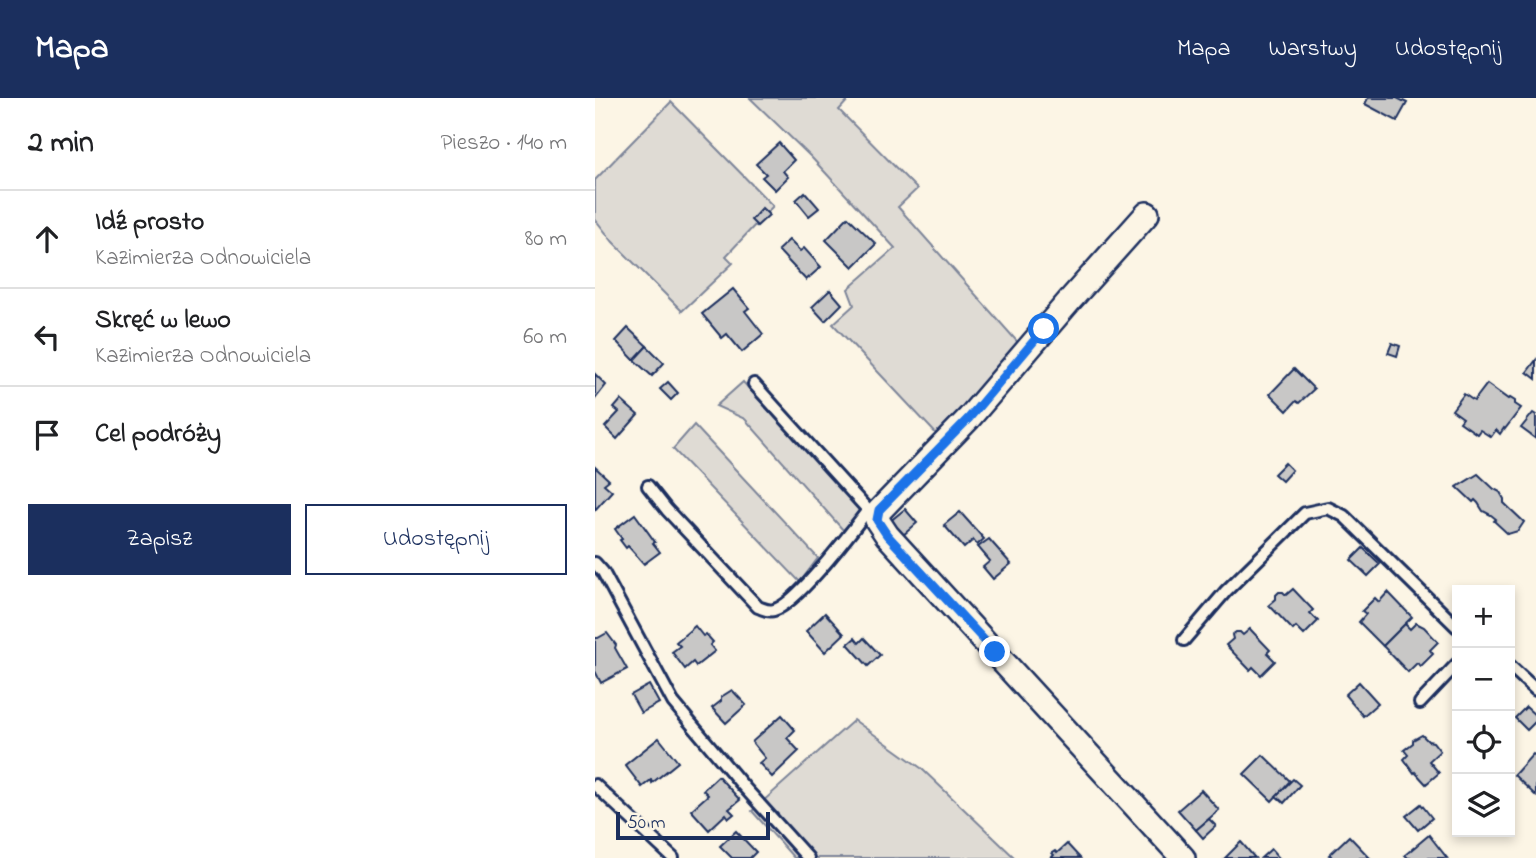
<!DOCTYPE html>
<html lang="pl">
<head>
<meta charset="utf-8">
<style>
  :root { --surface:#fff; --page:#f2f2f2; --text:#202124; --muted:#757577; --line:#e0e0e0; --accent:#1b2f5e }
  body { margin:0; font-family:"Indie Flower",sans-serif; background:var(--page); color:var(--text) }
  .controls { position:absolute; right:21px; bottom:21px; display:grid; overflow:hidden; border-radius:0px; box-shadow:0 4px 10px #0003 }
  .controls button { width:63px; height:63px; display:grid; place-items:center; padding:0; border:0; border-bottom:2px solid var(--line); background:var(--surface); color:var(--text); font:35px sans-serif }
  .scale { position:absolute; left:21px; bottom:18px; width:154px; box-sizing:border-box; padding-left:7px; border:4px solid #1b2f5e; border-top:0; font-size:19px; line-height:24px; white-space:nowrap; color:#1b2f5e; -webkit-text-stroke:5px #fcf5e5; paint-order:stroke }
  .stop { position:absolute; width:21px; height:21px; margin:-16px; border:5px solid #1a73e8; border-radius:50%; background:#fff }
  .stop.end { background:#1a73e8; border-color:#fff; box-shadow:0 2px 7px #0008 }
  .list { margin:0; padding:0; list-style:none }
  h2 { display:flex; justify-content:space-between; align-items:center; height:91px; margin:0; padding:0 28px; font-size:30px }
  h2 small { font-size:23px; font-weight:400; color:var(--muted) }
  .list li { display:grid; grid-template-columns:46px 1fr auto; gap:21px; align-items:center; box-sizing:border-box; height:98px; padding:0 28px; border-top:2px solid var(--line) }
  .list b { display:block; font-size:26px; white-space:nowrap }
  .list p { margin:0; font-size:23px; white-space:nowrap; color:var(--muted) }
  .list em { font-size:23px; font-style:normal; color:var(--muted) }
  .actions { display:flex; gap:14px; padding:21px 28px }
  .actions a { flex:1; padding:16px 0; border:2px solid var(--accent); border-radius:0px; text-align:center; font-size:24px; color:var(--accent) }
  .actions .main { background:var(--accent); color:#fff }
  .icon { flex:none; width:38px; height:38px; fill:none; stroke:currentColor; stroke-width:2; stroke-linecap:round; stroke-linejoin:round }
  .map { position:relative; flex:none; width:941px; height:760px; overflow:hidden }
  header { display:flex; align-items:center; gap:42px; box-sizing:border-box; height:98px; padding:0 35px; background:var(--accent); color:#fff }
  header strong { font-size:33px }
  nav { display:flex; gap:38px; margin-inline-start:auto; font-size:24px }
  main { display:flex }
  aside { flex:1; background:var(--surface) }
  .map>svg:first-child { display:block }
  .green { fill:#dfdbd4; stroke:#7d8599; stroke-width:2 }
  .building { fill:#c8c7c6; stroke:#1b2f5e; stroke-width:2 }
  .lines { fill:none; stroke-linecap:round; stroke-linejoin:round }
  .service-casing { stroke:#1b2f5e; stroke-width:16 }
  .minor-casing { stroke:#1b2f5e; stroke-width:28 }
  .service { stroke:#fcf5e5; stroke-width:10 }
  .minor { stroke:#fcf5e5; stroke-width:23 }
  .route { stroke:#1a73e8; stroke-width:9 }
</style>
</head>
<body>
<header>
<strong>Mapa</strong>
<nav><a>Mapa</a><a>Warstwy</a><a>Udostępnij</a></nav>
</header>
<main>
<aside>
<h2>2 min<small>Pieszo · 140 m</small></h2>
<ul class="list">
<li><svg class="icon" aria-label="ahead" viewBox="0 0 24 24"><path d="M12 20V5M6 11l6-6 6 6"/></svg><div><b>Idź prosto</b><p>Kazimierza Odnowiciela</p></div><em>80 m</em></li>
<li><svg class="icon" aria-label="left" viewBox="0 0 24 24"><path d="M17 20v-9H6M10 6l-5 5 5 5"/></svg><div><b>Skręć w lewo</b><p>Kazimierza Odnowiciela</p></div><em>60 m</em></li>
<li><svg class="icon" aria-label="arrive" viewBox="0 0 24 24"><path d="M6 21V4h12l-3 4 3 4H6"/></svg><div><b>Cel podróży</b></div></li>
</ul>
<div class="actions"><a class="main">Zapisz</a><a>Udostępnij</a></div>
</aside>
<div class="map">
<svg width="941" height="760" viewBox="0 0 941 760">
  <rect width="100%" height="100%" fill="#fcf5e5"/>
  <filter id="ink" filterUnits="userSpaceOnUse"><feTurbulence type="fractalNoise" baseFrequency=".0143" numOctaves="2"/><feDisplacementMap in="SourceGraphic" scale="14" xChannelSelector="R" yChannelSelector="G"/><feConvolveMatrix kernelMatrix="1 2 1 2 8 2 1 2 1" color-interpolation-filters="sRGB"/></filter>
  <g filter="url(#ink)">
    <g class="green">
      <path d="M155,0H255L244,12L322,91L303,109L427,249L346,341L238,226L259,207L253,191L300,150L216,59Z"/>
      <path d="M76,4L178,108L131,158L138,165L87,213L18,144L0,121V82Z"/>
      <path d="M148,284L267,413L248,432L150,321L121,308Z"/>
      <path d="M99,327L223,460L205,484L78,351Z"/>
      <path d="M259,622L326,670L420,760H199L157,713Z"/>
    </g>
    <g class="building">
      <path d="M773,0H802L812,5L802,23L770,6Z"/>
      <path d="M184,45L199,62L188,73L193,79L180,92L167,79L171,76L161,66Z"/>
      <path d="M210,94L224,110L214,118L201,102Z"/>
      <path d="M167,110L174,117L162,128L156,122Z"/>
      <path d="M253,119L281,146L258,169L231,142Z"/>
      <path d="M194,142L205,153L209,150L226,169L211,182L183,152Z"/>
      <path d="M138,191L154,210L150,213L168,236L147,254L132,236L127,240L107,216Z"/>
      <path d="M235,192L247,206L230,223L217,209Z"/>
      <path d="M33,230L52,248L39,262L21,243Z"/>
      <path d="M797,245L805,248L802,258L793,255Z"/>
      <path d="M52,248L69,265L57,278L39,262Z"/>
      <path d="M941,262V281L932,274Z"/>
      <path d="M699,271L719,291L704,305L701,303L692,313L675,296Z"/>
      <path d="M0,276L11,287L0,301Z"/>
      <path d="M73,284L83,295L76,302L65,291Z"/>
      <path d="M892,286L913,301L915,300L920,303V306L926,310L910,331L909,330L905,336L901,332L896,339L885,332L882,336L865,324L868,320L857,312L869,296L879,303Z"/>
      <path d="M26,302L43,317L22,341L10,329L24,314L19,310Z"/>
      <path d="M938,315L941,317V341L926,330Z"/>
      <path d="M690,365L697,372L687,383L679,376Z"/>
      <path d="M0,369L14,382L9,386L17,393L0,412Z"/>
      <path d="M883,376L899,391L905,394L909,401V405L929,424L923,433L913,436L899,423L901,421L896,417L888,413L883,405L880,402L878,404L862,389Z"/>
      <path d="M310,411L322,425L307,438L294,424Z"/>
      <path d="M365,414L389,441L382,447L378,442L369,450L349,427Z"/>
      <path d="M40,416L60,444L58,445L65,454L49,466L33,448L31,450L25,442L27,441L20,431Z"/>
      <path d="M394,441L416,466L398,481L388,469L395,463L383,449Z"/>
      <path d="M768,450L785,466L773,478L756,462Z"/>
      <path d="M698,491L718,512L715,515L723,523L709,537L701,529L698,532L674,507L681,501V497L684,494H688L691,497Z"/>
      <path d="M793,494L817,519L788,548L764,524L771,516L767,513L780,500L784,504Z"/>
      <path d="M230,515L249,536L230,554L211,533Z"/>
      <path d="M821,525L829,529L843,544L835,552L838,556L826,568L822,565L813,574L788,548L810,526L815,531Z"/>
      <path d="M100,528L108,538L111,536L118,544L115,547L120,553L101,568L98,564L90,571L77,554L85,548L81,544Z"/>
      <path d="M655,531L675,552L672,555L680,563L666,577L658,569L655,572L631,547L638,541L637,537L641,534H645L648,537Z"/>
      <path d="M12,535L21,547L20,550L32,571L6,585L0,573V540H3Z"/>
      <path d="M260,540L264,545L269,540L285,557L273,568L253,546Z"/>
      <path d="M764,584L783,605L768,618L750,597Z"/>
      <path d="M54,587L64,605L46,615L36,597Z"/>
      <path d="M137,592L151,607L131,625L117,610L126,603V599Z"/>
      <path d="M931,609L941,618V623L932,632L920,620Z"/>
      <path d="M187,617L200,632L192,640L204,653L177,679L164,665L170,660L157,644Z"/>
      <path d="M827,637L833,643L838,644L845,653L834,663L844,675L831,686L820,674L819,675L809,661L813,657L809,652L818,645V642Z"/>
      <path d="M64,640L83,664L57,685L56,682L47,689L30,667Z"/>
      <path d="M938,656L941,658V698L919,677Z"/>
      <path d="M668,657L695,683L677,703L649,676Z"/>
      <path d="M123,678L145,702L134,711L139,716L134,720L131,716L114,732L96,712L113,697L108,692Z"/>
      <path d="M698,681L705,687L689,705L681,698Z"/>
      <path d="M606,692L624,712L601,732L583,712Z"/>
      <path d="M826,706L837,720L823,732L811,718Z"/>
      <path d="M614,721L621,728L608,740L601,732Z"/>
      <path d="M141,733L161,754L155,760H137L125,748Z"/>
      <path d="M834,737L852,760H813L810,757Z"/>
      <path d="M754,738L775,760H735L736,758L734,757Z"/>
      <path d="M646,744L660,760H630Z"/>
      <path d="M472,746L485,760H456L459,757L457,755L460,753L462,755Z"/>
      <path d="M676,751L684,760H666Z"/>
    </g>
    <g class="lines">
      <g class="service-casing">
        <g id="service">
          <path d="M159,286L273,412"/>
          <path d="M53,388L72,412L163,509C169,511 173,514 179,512C202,506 256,434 273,412L282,418"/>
          <path d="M0,465L8,474L78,604L149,689L213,760"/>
          <path d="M589,542L631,493L710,415L733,410L749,418L862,529"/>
          <path d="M915,568L941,592"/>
          <path d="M825,605L862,566"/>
          <path d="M0,687L78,760"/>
        </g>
      </g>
      <g class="minor-casing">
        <path id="minor" d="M552,116L476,201L374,320L284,413L282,422L292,437L588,760"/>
      </g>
      <use href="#service" class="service"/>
      <use href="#minor" class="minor"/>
    </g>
  </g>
  <g class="lines" filter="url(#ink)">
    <path class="route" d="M400,554L292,437L282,422L284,412L374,320L449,231"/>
  </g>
</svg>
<div class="controls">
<button>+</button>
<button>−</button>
<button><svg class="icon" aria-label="locate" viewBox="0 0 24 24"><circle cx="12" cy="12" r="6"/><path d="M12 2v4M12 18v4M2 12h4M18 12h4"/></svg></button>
<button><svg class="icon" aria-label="layers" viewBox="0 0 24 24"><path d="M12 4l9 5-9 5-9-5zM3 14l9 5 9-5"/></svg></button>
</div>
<div class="scale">50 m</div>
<div class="stop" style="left:449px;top:231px"></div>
<div class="stop end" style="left:400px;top:554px"></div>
</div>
</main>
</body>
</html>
